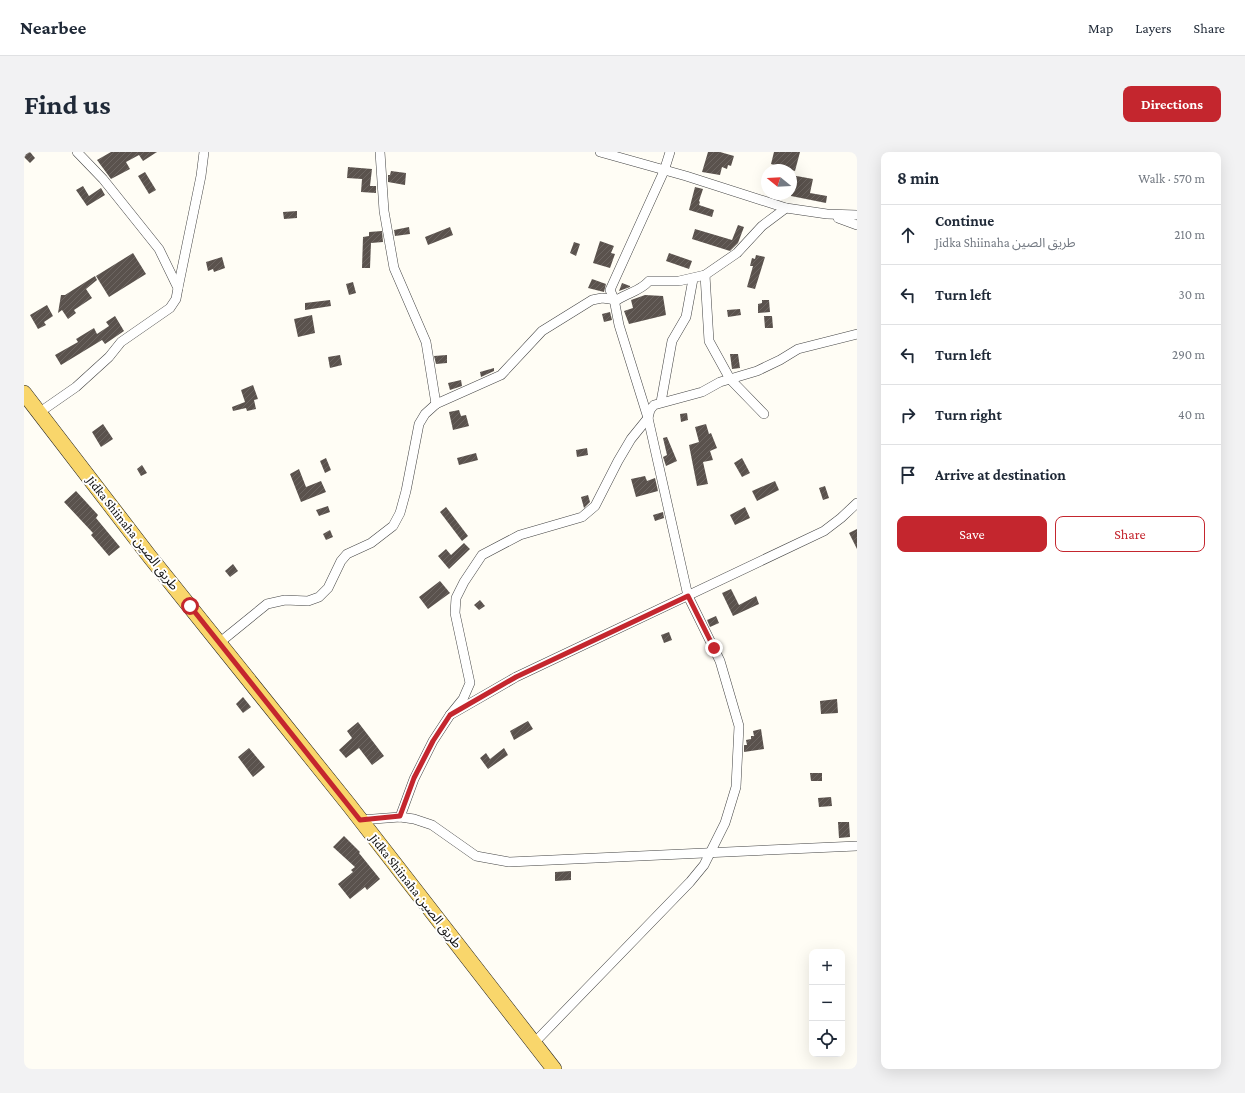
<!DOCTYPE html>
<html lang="en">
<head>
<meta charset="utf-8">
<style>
  :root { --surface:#fff; --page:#f2f2f3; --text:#1f2937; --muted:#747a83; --line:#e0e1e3; --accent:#c4262e }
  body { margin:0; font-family:"Crimson Pro","Noto Sans Arabic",serif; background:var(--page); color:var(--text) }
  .controls { position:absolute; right:12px; bottom:12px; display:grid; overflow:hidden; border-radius:8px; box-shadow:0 4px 16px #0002 }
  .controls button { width:36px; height:36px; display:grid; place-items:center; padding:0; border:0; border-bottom:1px solid var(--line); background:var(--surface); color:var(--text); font:20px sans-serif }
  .compass { position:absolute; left:737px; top:12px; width:36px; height:36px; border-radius:50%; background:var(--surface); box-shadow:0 4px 16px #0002; rotate:288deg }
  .stop { position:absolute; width:12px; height:12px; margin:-9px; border:3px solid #c4262e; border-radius:50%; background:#fff }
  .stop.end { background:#c4262e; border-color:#fff; box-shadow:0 1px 4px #0008 }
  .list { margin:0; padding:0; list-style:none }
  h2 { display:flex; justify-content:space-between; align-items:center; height:52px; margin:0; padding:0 16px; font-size:17px }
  h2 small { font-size:13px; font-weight:400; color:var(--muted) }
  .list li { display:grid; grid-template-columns:26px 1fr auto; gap:12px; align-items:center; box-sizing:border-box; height:60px; padding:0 16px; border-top:1px solid var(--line) }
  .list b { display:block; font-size:15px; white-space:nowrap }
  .list p { margin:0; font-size:13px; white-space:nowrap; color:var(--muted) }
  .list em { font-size:13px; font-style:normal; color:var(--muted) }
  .actions { display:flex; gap:8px; padding:12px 16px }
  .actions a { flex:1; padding:9px 0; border:1px solid var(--accent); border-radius:8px; text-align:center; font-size:14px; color:var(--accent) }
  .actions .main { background:var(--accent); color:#fff }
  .icon { flex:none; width:22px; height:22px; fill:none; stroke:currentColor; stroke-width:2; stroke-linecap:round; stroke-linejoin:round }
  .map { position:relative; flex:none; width:833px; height:917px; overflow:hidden; border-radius:8px }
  header { display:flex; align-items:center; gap:24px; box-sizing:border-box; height:56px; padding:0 20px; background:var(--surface); border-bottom:1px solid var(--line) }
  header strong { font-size:19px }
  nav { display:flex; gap:22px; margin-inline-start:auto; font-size:14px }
  .intro { display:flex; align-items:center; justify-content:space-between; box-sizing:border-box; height:96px; padding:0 24px }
  h1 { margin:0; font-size:28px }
  .button { padding:10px 18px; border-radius:8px; background:var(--accent); color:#fff; font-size:14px; font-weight:700 }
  main { display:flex; gap:24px; padding:0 24px }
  aside { flex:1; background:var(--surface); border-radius:8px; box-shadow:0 4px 16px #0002 }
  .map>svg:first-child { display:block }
  .building { fill:url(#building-hatch) }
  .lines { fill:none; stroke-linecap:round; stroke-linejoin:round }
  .street-casing { stroke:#444; stroke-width:10 }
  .primary-casing { stroke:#222; stroke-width:16 }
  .street { stroke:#fff; stroke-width:9 }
  .primary { stroke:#f9d66b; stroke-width:15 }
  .route { stroke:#c4262e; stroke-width:5 }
  .labels { text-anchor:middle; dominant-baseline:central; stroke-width:4; stroke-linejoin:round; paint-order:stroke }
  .street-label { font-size:13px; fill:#111; stroke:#fff }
</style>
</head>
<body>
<header>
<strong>Nearbee</strong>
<nav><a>Map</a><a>Layers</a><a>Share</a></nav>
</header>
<div class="intro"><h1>Find us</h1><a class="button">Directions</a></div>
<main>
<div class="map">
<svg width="833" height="917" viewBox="0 0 833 917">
  <defs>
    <pattern id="building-hatch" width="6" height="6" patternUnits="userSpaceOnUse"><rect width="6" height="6" fill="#5a524d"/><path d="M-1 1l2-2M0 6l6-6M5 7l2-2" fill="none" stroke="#6d6662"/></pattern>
  </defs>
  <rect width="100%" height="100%" fill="#fffdf5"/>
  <g class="building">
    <path d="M0,0H6L11,6L6,11L0,5Z"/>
    <path d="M87,0H133L119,9L115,3L102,10L106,17L87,27L73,8Z"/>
    <path d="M684,0H696L710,4L707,14L704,13L703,17L698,15L696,23L678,20Z"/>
    <path d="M750,0H776L771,19L747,12Z"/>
    <path d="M324,15L348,17L346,34H352V41L337,40L338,27L323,26Z"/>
    <path d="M367,19L382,21L381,33L364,30V23H366Z"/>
    <path d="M121,20L132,38L125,42L114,24Z"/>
    <path d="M767,23L789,27L786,41L803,44L802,51L767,44Z"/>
    <path d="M59,34L65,44L77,36L81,43L63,54L52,38Z"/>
    <path d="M671,35L679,37L675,49L676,50L675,53L690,58L688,65L665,58Z"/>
    <path d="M273,59V66L260,67L259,60Z"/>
    <path d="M714,73L720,75L714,91L706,99L668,87L671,77L708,88Z"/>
    <path d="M385,75L386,82L371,84L370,78Z"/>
    <path d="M426,75L429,83L404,93L401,85Z"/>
    <path d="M358,79L359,90L347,91L346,116H338L339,85L345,84V80Z"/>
    <path d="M576,89L590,94L587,101L591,102L586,116L569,111Z"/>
    <path d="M550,90L556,92L552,104L546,101Z"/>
    <path d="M109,101L122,122L85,145L72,124Z"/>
    <path d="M645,101L668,109L665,117L642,109Z"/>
    <path d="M732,103L741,105L731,137L723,135L729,114H726L728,106L731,107Z"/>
    <path d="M198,105L201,116L190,120L189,117L184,119L182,110Z"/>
    <path d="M71,124L73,128L62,137L68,146L50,158L52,161L44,167L38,158L34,161L37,143H41Z"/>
    <path d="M568,127L582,132L580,140L564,136Z"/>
    <path d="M329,130L332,141L325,143L322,132Z"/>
    <path d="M598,131L606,134V135L595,139Z"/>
    <path d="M621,143L639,144L642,163L605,172L600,159L609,156L607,148Z"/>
    <path d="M306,148L307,154L281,158V151Z"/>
    <path d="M738,148H745L746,160L734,161V152L738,151Z"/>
    <path d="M23,153L29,164L20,170L22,173L14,177L6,163Z"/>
    <path d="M716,157L717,163L704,165L703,158Z"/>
    <path d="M586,160L588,168L580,170L578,162Z"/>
    <path d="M288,163L291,181L274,185L270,167Z"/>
    <path d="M91,164L100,179L81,192L78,188L37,213L31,203L54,190L52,187L70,176L73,182L85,174L82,170Z"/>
    <path d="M740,164H748L749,176H741Z"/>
    <path d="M706,202H714L716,216L708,217Z"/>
    <path d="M316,203L318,213L306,216L304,205Z"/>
    <path d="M423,203V211L412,212L410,204Z"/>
    <path d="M470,216V219L457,225L456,220Z"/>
    <path d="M437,228L438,234L426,238L424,231Z"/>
    <path d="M229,233L234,247L230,248L232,257L223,259L222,256L209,259L208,255L221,250L217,238Z"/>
    <path d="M435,258L437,264L442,263L445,274L429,278L425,260Z"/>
    <path d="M663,261L664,268L657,270L656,262Z"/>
    <path d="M79,272L89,287L77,295L68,280Z"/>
    <path d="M682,272L685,282L687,281L693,296L686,299L689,308L679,310L684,332L673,334L665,293L675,290L671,275Z"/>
    <path d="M643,285L653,309L642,314L639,305L643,303L639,286Z"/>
    <path d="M563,296L564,303L553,305L552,298Z"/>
    <path d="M452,301L454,308L435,313L433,306Z"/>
    <path d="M302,306L307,318L301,321L296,309Z"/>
    <path d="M718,306L726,321L718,325L710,311Z"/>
    <path d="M118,313L123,321L117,324L113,317Z"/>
    <path d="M275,317L282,335L297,329L302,340L277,350L266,322Z"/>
    <path d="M621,324L623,329L631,326L634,339L612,345L607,327Z"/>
    <path d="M751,329L755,338L733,349L728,339Z"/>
    <path d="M801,334L805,346L799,348L795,336Z"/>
    <path d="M52,339L74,363L72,366L96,395L85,404L67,383L69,381L40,350Z"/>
    <path d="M564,343L566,350L560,356L557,345Z"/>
    <path d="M304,354L306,360L295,364L292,358Z"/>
    <path d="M422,355L444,384L438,389L416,360Z"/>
    <path d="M721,355L726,366L711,373L706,363Z"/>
    <path d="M639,360L640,366L631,369L629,363Z"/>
    <path d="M833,377V397L825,381Z"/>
    <path d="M306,378L309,385L302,388L299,382Z"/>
    <path d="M440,391L446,397L425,417L414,404L422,397L427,403Z"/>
    <path d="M209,412L214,419L206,425L201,419Z"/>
    <path d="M416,429L426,441L404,457L395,445Z"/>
    <path d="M707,437L715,453L732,444L735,452L709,464L698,441Z"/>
    <path d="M456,448L461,454L455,458L450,453Z"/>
    <path d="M692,464L695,471L686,475L683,468Z"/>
    <path d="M645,480L648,488L640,491L637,483Z"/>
    <path d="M219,545L227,555L219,561L212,552Z"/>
    <path d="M813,547L814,561L797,562L796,549Z"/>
    <path d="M504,569L509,577L490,588L486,579Z"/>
    <path d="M334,570L360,604L348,613L335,596L322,606L315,598L328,586L323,579Z"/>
    <path d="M737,577L740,597L720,600V593H723L722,588L727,587V584H730L729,579Z"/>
    <path d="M225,596L241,615L229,625L214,605Z"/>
    <path d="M480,596L484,603L464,617L456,606L462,601L466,607Z"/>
    <path d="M786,621H798V629H787Z"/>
    <path d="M807,645L808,654L795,655L794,646Z"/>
    <path d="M814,670H825L826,685L815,686Z"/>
    <path d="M320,684L336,700L335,701L356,727L343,738L341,735L326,747L314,732L329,720L327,718L331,715L309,695Z"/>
    <path d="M547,719V728L531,729V720Z"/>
  </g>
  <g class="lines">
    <g class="street-casing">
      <g id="street">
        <path d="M356,0L360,59L370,116L402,190L412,252"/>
        <path d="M576,0L662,24L762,56"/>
        <path d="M814,66L833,73"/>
        <path d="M681,123L685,189L706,227L740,262"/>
        <path d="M154,136L177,24L180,0"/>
        <path d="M637,250L648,189L662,165L669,127"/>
        <path d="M16,260L52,235L85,205L97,190L146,156L152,147L154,136L135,97L79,27L53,0"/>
        <path d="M195,491L243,452L261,448L284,449L295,445L304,436L317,409L323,402L347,391L369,374L376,361L382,339L395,272L401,262L412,252L477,223L518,179L568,148L578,146L593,148C605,140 615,140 625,129H655L681,123L713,101L738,74L762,56L803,62L833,63"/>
        <path d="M426,563L439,547L446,531L431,461L432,446L440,430L458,403L496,383L558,365L571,354L594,309L607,287L624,266L626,258L630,253L678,240L696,230L733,219L756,208L774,197L833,182"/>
        <path d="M376,665L390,627L409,589L426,563L492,525L800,379L817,366L833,351"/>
        <path d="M336,668L376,665L390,667L408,673L452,704L485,710L833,694"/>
        <path d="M510,891L666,730L680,713L701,671L712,635L715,574L696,509L664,444L624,266L595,173L590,147L586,138L640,19L646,0"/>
      </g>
    </g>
    <g class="primary-casing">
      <path id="primary" d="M0,241L126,405L325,653L530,917"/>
    </g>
    <use href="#street" class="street"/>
    <use href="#primary" class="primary"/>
  </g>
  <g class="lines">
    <path class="route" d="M166,454L336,668L376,664L390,626L409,589L426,563L492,525L664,444L690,496"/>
  </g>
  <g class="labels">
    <g class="street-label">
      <text transform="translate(109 381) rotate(52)">Jidka Shiinaha طريق الصين</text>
      <text transform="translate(392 739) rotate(52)">Jidka Shiinaha طريق الصين</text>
    </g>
  </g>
</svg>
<div class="controls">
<button>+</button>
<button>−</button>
<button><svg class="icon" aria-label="locate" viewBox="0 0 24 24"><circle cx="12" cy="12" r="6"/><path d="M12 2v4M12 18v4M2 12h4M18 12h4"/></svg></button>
</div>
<svg class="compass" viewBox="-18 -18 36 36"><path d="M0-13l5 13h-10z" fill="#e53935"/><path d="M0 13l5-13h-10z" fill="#747a83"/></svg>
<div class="stop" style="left:166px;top:454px"></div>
<div class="stop end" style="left:690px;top:496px"></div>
</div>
<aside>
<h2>8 min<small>Walk · 570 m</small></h2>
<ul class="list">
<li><svg class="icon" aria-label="ahead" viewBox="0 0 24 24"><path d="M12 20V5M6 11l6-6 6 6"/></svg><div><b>Continue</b><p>Jidka Shiinaha طريق الصين</p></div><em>210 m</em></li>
<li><svg class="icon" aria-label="left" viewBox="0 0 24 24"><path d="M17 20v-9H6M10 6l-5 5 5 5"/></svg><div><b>Turn left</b></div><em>30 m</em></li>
<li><svg class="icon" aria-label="left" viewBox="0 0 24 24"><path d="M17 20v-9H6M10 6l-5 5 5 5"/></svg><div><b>Turn left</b></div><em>290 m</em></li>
<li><svg class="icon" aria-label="right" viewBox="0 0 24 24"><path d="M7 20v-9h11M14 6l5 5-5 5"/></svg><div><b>Turn right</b></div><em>40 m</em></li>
<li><svg class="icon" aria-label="arrive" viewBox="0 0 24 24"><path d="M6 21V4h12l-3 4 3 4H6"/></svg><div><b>Arrive at destination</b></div></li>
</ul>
<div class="actions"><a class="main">Save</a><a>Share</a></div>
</aside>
</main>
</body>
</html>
